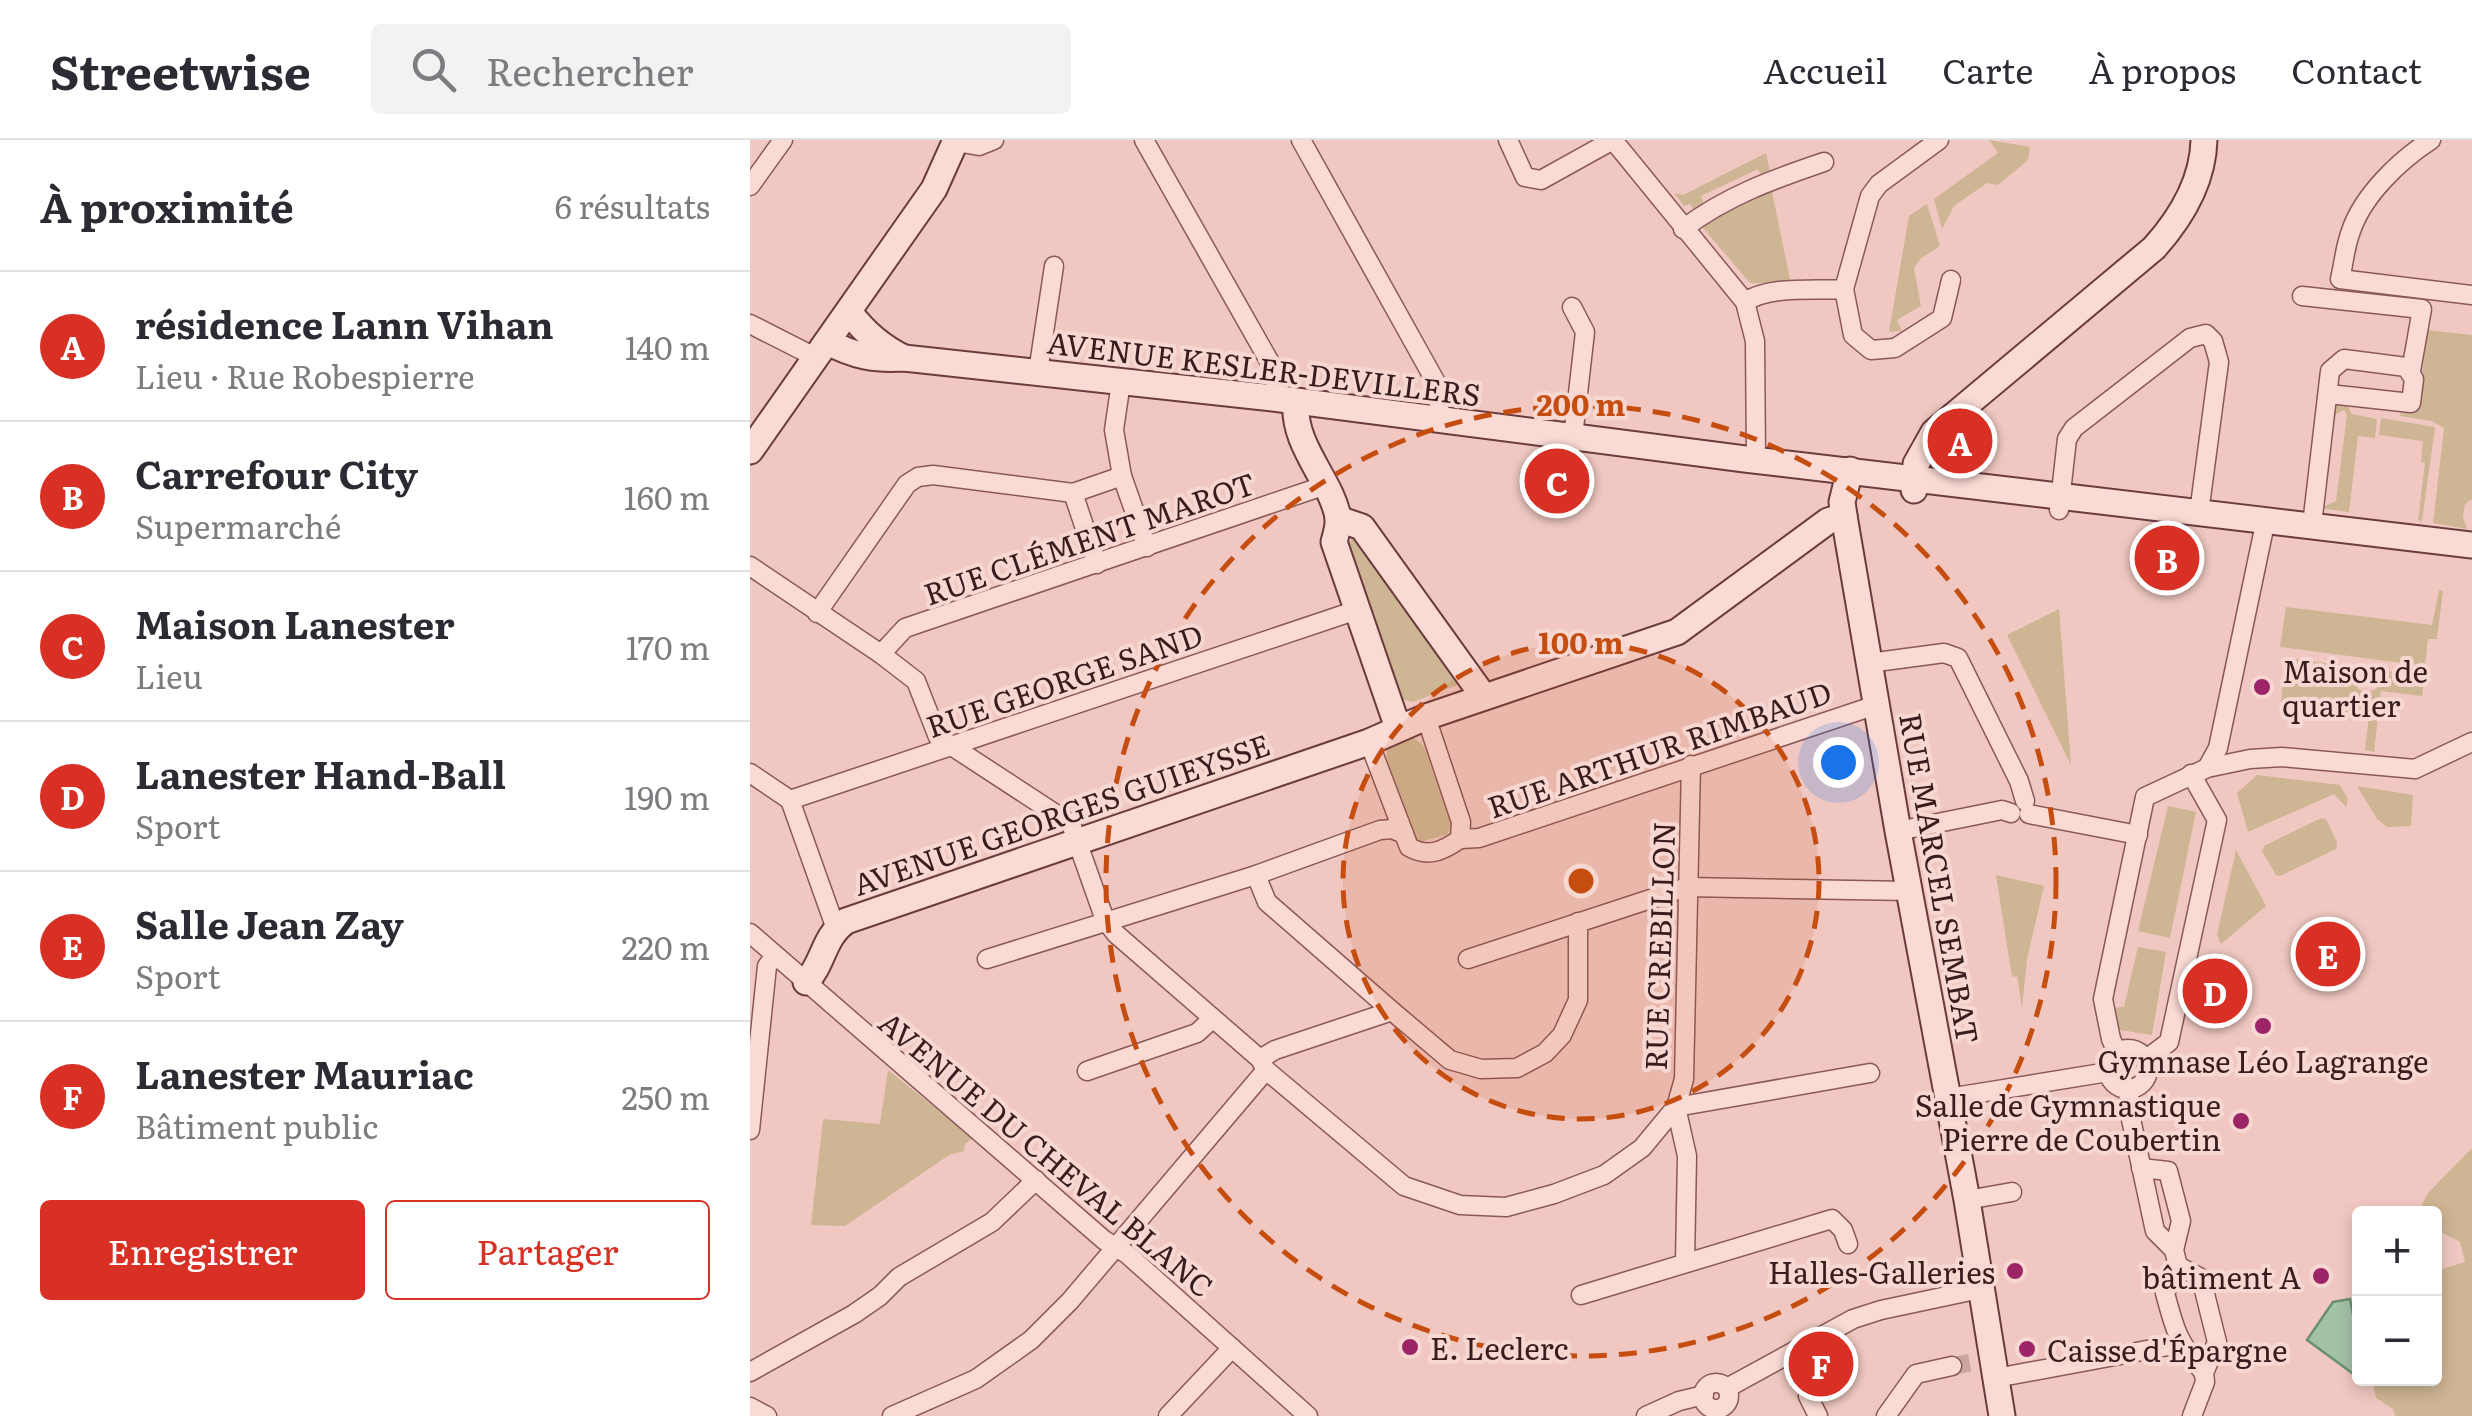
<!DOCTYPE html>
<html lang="fr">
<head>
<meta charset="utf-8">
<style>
  :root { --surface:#fff; --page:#f2f2f3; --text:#2b2b33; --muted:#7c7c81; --line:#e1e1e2; --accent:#d93025 }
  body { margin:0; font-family:Literata,serif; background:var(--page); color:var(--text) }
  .controls { position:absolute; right:30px; bottom:30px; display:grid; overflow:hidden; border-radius:10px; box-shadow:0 5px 15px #0003 }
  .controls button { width:90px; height:90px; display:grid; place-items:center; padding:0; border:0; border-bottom:2px solid var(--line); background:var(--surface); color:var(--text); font:50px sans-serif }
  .you { position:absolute; left:1088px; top:622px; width:35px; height:35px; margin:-25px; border:8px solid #fff; border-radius:50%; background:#1a73e8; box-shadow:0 0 0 15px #1a73e833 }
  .badge { display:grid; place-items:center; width:65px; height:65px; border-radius:50%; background:var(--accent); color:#fff; font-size:32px; font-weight:700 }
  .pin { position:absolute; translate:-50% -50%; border:5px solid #fff; box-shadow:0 2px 10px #0006 }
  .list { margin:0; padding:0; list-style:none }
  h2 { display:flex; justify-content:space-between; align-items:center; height:130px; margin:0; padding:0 40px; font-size:42px }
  h2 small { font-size:32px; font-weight:400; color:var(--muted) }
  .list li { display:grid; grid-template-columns:65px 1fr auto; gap:30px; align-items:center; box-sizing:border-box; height:150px; padding:0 40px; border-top:2px solid var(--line) }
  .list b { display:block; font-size:38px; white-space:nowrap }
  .list p { margin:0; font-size:32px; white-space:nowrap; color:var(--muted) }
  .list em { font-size:32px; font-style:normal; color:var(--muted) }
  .actions { display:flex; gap:20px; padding:30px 40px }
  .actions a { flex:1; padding:22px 0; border:2px solid var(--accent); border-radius:10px; text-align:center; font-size:35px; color:var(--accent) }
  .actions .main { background:var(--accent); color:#fff }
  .icon { flex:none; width:55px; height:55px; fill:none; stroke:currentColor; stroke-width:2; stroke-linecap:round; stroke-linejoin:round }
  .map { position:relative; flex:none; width:1722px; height:1276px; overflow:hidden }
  header { display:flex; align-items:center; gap:60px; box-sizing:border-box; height:140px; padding:0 50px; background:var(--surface); border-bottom:2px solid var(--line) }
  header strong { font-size:48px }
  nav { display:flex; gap:55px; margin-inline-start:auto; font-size:35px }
  .search { width:700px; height:90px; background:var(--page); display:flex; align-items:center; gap:25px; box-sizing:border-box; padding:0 35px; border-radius:10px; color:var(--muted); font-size:38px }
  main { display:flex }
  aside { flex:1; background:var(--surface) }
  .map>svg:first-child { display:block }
  .green { fill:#ceb594 }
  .water { fill:#a4c2a8; stroke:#6a9072; stroke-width:2.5 }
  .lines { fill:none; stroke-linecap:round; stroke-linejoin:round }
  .street-tunnel { stroke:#cba6a0; stroke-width:18; stroke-dasharray:18 9; stroke-linecap:butt }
  .street-casing { stroke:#8a5858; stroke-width:21 }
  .secondary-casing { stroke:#6b3b3d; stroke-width:29 }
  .street { stroke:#fadad4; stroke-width:18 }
  .secondary { stroke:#fadad4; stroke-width:25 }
  .ring { fill:none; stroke:#c54d10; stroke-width:5; stroke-dasharray:18 12 }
  .poi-dot { fill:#9b2566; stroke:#f7d7d1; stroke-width:4 }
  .labels { text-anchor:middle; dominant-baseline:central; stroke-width:8; stroke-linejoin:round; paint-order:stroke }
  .street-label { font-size:30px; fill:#391d1e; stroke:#f7d7d1 }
  .poi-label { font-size:30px; fill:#391d1e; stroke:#f7d7d1; text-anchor:start }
  .centre { fill:#c54d10; stroke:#f7d7d1; stroke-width:5 }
  .ring-label { font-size:30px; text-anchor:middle; font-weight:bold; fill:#c54d10; stroke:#f7d7d1; stroke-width:8; stroke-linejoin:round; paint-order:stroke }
</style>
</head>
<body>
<header>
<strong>Streetwise</strong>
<div class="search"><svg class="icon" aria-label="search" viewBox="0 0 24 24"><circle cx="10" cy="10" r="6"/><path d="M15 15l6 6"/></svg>Rechercher</div>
<nav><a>Accueil</a><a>Carte</a><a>À propos</a><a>Contact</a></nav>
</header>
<main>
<aside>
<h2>À proximité<small>6 résultats</small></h2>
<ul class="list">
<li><span class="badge">A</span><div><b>résidence Lann Vihan</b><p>Lieu · Rue Robespierre</p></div><em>140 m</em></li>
<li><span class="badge">B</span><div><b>Carrefour City</b><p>Supermarché</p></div><em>160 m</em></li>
<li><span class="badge">C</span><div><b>Maison Lanester</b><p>Lieu</p></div><em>170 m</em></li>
<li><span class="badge">D</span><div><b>Lanester Hand-Ball</b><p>Sport</p></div><em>190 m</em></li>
<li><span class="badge">E</span><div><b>Salle Jean Zay</b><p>Sport</p></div><em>220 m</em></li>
<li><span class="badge">F</span><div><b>Lanester Mauriac</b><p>Bâtiment public</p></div><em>250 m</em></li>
</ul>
<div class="actions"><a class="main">Enregistrer</a><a>Partager</a></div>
</aside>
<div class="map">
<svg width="1722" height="1276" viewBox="0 0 1722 1276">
  <rect width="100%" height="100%" fill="#f0c8c1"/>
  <g class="green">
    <path d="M1239,0L1280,7L1278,20L1248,45L1237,43L1204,66L1192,89L1184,59L1248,13Z"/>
    <path d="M1016,13L1020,32L1012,36L1008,29L951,56L955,66L947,74L940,64L934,66L924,53L933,55Z"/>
    <path d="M1021,47L1041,144L1000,143L953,88V83Z"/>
    <path d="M1177,64L1190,106L1170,119L1164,128L1171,166L1147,180L1152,191L1139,192L1159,76Z"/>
    <path d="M1677,190L1722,195V359L1715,364L1713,377L1717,389L1683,383L1694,288L1682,281L1650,276L1651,271H1668Z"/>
    <path d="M1587,261H1595L1602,274L1627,279L1625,298L1608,296L1599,372L1570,368L1586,361L1597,275L1594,270L1581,277L1582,268Z"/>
    <path d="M1631,278L1685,287L1672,381L1668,380L1675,323L1671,322L1673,301L1629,295Z"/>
    <path d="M603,398L612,399L710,544L663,562L651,559L598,403Z"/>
    <path d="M1689,450L1693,451L1687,499H1678L1675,526L1530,507L1536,467L1682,485Z"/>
    <path d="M1309,469L1321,625L1257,495Z"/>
    <path d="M1540,518L1604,527L1608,549C1618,554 1624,552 1631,544L1627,535L1618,529L1675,535L1672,556L1631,551L1624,612L1615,610L1619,576L1531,565L1533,536H1538Z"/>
    <path d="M664,598L674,606L701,685L698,694L671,702L667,700L637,619V610L653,600Z"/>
    <path d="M1507,635L1590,645L1598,659L1596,667L1584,654L1498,692L1487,653Z"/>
    <path d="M1607,646L1663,655L1661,686L1637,687L1627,679Z"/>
    <path d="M1418,666L1446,672L1420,798L1388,791Z"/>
    <path d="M1571,678L1576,679L1587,702L1586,709L1530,736L1526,735L1512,711L1514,706Z"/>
    <path d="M1486,710L1516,766L1471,804L1467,795Z"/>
    <path d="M1246,735L1294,746L1277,819L1272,868L1267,836L1262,837Z"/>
    <path d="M1388,807L1416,812L1402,895L1364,889L1359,868L1374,867Z"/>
    <path d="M138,930L223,998L215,1004L214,1011L199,1015L95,1086L61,1085L73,979L130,984Z"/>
    <path d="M1722,1008V1276H1645L1643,1269L1626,1258L1622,1239L1684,1238L1685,1131L1715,1122L1710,1102L1685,1089L1684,1074L1668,1073L1678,1053Z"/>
  </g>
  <path class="water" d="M1600,1159L1609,1205V1238L1557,1200L1583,1162Z"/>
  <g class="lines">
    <g class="street-tunnel">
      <path d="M1202,1226L1225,1222"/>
      <path d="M1044,1232L1058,1256"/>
    </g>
    <g class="street-casing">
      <g id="street">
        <path d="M394,0L522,226L526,245L523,258"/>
        <path d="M551,0L688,246L690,281"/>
        <path d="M758,0L775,37L791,40L863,0L995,162L1005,201L1006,320"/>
        <path d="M1681,0C1650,20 1613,55 1601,91C1595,106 1594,123 1590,139L1722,155"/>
        <path d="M206,2L229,6L244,0"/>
        <path d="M0,46L33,0"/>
        <path d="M933,89C976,56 1024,39 1074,22"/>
        <path d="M1094,149L1103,195L1121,210L1145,208L1192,178L1201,140"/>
        <path d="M1552,156L1672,169L1661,231"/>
        <path d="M995,162C1020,145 1065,151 1094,149L1120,56L1129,44L1189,0"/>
        <path d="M822,167L835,192L823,297"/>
        <path d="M0,184L65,217"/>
        <path d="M288,232L304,126"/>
        <path d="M371,242L364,290L372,336L397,407"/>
        <path d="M323,353L347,424"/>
        <path d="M1309,370L1317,299L1324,288L1440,198L1456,194L1463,201L1469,222L1449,373"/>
        <path d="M1562,385L1580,231L1594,219L1656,227L1664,239L1661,263L1579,254"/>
        <path d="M0,426L131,514L166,541L188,597L321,684L355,780L366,794L510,919L516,930L654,1046L710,1065L756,1067L804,1054L854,1035L892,1008L926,967L934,939L941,625"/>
        <path d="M67,473L157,344L168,337L183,335L323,353L372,336"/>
        <path d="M131,514L155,488L573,346"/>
        <path d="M1119,523L1194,513L1208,518L1269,641L1275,661"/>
        <path d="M619,602L659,707C678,718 693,711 710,699L711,682L676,577"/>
        <path d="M1457,628L1468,608L1516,379"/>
        <path d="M0,633L40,660"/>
        <path d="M40,660L607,470"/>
        <path d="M40,660L86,789"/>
        <path d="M1279,674L1388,695"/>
        <path d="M1148,691L1252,670L1261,673"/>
        <path d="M710,699L729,698L1126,565"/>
        <path d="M506,735L517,762L642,871L700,920L731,929L767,928L795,913L812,895L828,860V782"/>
        <path d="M0,793L354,1100L377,1114L558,1276"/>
        <path d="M237,819L506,735L630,690L642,689L654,694"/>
        <path d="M718,819L937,747L1159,751"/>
        <circle cx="1378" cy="929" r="20"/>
        <path d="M1367,912L1361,899L1353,859L1395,657L1457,628L1500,619L1532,617L1665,629L1722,602"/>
        <path d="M510,919L525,910L642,871"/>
        <path d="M1395,920L1419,902L1467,680L1441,634"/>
        <path d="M337,931L447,893L461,880"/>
        <path d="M1380,948L1378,965L1405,1091L1424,1110L1428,1126L1415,1153C1425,1191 1428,1202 1454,1233"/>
        <path d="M1198,958L1358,932"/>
        <path d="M0,990L17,826L25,816"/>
        <path d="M1391,1028L1418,1031L1431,1081L1424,1110"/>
        <path d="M1217,1060L1262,1052"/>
        <path d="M935,1122L937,1016L926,967L1120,933"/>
        <path d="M1428,1126L1451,1138L1467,1202L1454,1233L1455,1242L1442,1276"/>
        <path d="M831,1155L1082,1079L1093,1090L1098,1104"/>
        <path d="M0,1232L104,1174L130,1156L149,1137L242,1082L286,1040"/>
        <path d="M1246,1238L1429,1204"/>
        <circle cx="966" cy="1256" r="13"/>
        <path d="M977,1248L1103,1179L1131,1170L1230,1149"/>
        <path d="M1058,1256L1068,1276"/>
        <path d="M0,1267L17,1276"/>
        <path d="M142,1276L226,1239L281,1200L320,1161L516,930"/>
        <path d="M418,1276L482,1208"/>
        <path d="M896,1276L929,1261L954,1255"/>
        <path d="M1136,1276L1166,1234L1202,1226"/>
      </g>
    </g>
    <g class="secondary-casing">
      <g id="secondary">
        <path d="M100,173C115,193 131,207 154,218"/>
        <path d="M78,202C104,216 125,220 154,218L523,258L995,319L1722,405"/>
        <path d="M546,262C542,305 581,340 588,377C589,384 586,395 584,402L648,588"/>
        <path d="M0,311L184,49L206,0"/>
        <path d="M1100,330L1092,362L1094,376L1148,691L1217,1060L1252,1276"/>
        <path d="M1164,350L1166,324L1184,292L1404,108C1431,78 1453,42 1454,0"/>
        <path d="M588,379L612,387L734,557"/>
        <path d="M56,842C74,823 73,797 96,781L619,602L676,577L927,492L1078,381L1094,376"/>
      </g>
    </g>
    <use href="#street" class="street"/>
    <use href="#secondary" class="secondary"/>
  </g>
  <circle cx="831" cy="741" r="238" fill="#c54d10" fill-opacity=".12"/>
  <g class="ring">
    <circle cx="831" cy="741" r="238"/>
    <circle cx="831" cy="741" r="475"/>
  </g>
  <g class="poi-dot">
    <circle cx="1512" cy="547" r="10"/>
    <circle cx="1513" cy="886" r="10"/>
    <circle cx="1491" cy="981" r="10"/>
    <circle cx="1265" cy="1131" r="10"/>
    <circle cx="1571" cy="1136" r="10"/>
    <circle cx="660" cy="1207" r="10"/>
    <circle cx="1277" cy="1209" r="10"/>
  </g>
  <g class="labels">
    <g class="street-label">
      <text transform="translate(514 227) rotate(7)">AVENUE KESLER-DEVILLERS</text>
      <text transform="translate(339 397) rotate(-19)">RUE CLÉMENT MAROT</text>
      <text transform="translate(314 539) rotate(-19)">RUE GEORGE SAND</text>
      <text transform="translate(909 608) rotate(-19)">RUE ARTHUR RIMBAUD</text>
      <text transform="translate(311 673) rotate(-19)">AVENUE GEORGES GUIEYSSE</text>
      <text transform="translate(1191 738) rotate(80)">RUE MARCEL SEMBAT</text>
      <text transform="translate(908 806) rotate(-88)">RUE CREBILLON</text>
      <text transform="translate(297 1013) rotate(40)">AVENUE DU CHEVAL BLANC</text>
    </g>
    <g class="poi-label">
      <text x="1532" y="530">Maison de<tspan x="1532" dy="34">quartier</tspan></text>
      <text x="1513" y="920" text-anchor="middle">Gymnase Léo Lagrange</text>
      <text x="1471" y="964" text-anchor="end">Salle de Gymnastique<tspan x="1471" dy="34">Pierre de Coubertin</tspan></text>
      <text x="1245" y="1131" text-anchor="end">Halles-Galleries</text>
      <text x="1551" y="1136" text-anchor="end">bâtiment A</text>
      <text x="680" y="1207">E. Leclerc</text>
      <text x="1297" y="1209">Caisse d'Épargne</text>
    </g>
  </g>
  <circle cx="831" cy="741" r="15" class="centre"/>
  <g class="ring-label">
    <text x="831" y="276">200 m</text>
    <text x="831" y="514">100 m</text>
  </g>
</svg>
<div class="controls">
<button>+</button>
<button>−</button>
</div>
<div class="you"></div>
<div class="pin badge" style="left:1210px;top:301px">A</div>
<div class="pin badge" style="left:1417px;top:418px">B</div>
<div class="pin badge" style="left:807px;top:341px">C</div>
<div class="pin badge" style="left:1465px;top:851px">D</div>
<div class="pin badge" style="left:1578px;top:814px">E</div>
<div class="pin badge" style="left:1071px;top:1224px">F</div>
</div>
</main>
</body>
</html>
